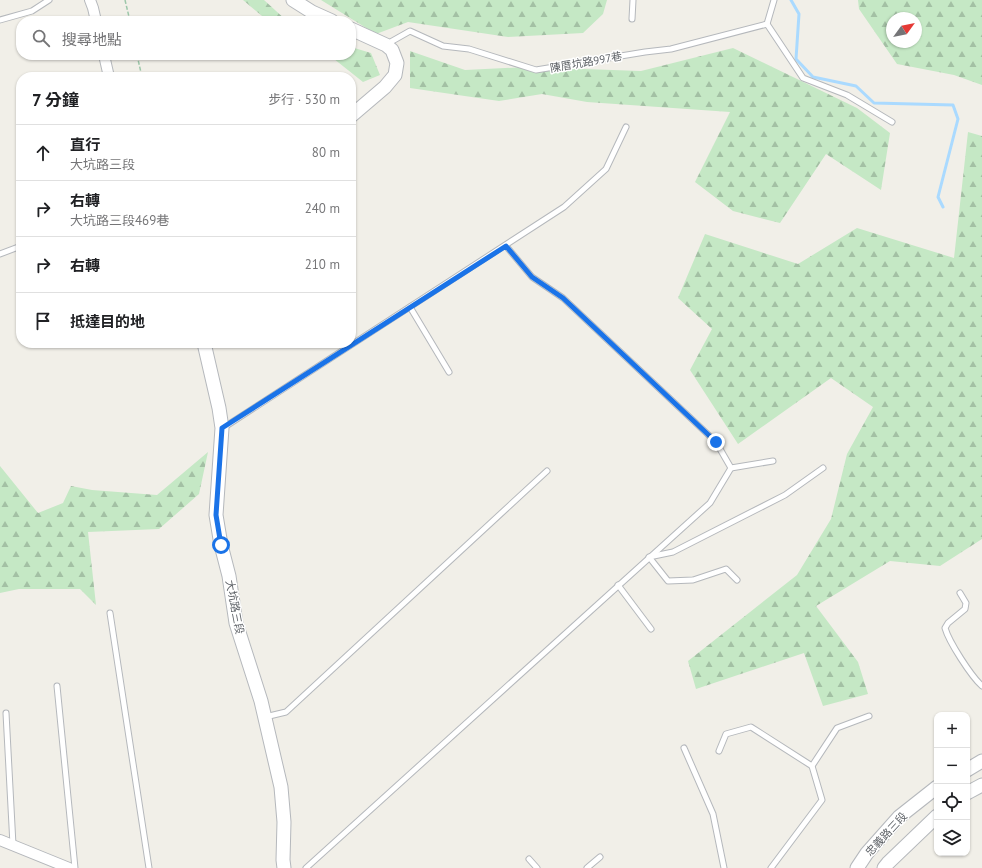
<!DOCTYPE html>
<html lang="zh-TW">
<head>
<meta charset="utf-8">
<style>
  :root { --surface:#fff; --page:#f6f6f6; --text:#202124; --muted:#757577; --line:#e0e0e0 }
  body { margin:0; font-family:"PT Sans","Noto Sans TC",sans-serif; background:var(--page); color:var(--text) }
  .controls { position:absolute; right:12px; bottom:12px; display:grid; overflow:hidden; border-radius:8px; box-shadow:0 1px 3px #0004 }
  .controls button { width:36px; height:36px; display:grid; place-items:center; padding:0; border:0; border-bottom:1px solid var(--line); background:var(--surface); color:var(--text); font:20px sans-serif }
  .compass { position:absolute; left:886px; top:12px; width:36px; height:36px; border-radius:50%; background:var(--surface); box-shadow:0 1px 3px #0004; rotate:57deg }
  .stop { position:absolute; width:12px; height:12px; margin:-9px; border:3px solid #1a73e8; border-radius:50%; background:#fff }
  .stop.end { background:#1a73e8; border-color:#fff; box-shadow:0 1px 4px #0008 }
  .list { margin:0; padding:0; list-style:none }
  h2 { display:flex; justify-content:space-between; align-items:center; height:52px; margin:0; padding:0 16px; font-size:17px }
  h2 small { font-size:13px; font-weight:400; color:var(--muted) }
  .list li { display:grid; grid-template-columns:26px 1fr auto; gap:12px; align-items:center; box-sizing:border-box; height:56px; padding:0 16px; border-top:1px solid var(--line) }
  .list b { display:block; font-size:15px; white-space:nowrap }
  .list p { margin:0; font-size:13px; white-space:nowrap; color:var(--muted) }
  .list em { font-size:13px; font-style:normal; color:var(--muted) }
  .icon { flex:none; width:22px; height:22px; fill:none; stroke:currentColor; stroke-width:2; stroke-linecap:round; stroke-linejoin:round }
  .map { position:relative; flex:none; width:982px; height:868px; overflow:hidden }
  .search { position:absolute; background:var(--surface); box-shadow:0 1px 3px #0004; left:16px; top:16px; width:340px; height:44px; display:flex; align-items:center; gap:10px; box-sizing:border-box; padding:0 14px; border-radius:16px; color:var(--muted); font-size:15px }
  .panel { position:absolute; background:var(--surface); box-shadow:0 1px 3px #0004; left:16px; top:72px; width:340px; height:276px; border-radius:16px }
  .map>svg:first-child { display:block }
  .forest { fill:url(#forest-firs); fill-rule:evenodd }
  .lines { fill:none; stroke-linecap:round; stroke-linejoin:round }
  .stream { stroke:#aadaff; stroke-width:3 }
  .service-casing { stroke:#b5b8bc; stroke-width:7 }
  .minor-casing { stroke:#b5b8bc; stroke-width:12 }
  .tertiary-casing { stroke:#b5b8bc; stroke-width:15 }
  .path { stroke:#9cc7a9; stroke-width:1.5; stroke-dasharray:4 2; stroke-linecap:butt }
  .service { stroke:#fff; stroke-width:5 }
  .minor { stroke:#fff; stroke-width:10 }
  .tertiary { stroke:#fff; stroke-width:13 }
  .route { stroke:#1a73e8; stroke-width:5 }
  .labels { text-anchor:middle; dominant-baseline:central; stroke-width:3; stroke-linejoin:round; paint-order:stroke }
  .street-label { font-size:11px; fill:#5f6368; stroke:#fff }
</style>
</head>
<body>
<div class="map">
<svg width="982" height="868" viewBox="0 0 982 868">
  <defs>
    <pattern id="forest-firs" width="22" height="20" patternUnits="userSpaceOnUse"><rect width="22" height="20" fill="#c5e8c5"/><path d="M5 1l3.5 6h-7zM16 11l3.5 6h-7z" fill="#a3c0a4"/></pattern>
  </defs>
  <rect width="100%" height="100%" fill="#f1efe8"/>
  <g class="forest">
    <path d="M243,0H264L287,21H268Z"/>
    <path d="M321,0H607L603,14L583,33L508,37L408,22L376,34Z"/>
    <path d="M858,0H982V85L954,75L897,64L859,9ZM892,18H916V42H892Z"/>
    <path d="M351,47L371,53L380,75L363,82L329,55H351Z"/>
    <path d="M733,48L857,108L890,133L881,190L826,154L780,223L733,211L695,182L730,112L587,102L542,94L499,101L410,88V51L465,70L527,67L641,71Z"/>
    <path d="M968,132L982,136V539L940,566L890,561L816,606L858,662L868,694L823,706L804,653L696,689L688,661L797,575L831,519L847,454L873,407L831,378L738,444L690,370L712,329L678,298L705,234L798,264L857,228L954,258Z"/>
    <path d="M208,452L199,494L159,529L88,532L96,605L80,589H19L0,593V466L38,513L63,503L71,486L92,490L157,495Z"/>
  </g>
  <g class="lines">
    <path class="stream" d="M791,0L799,14L796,59L813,77L856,86L874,103L953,105L958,119L938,197L943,207"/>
    <g class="service-casing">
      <g id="service">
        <path d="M632,19L633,0"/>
        <path d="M0,20L32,11L49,0"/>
        <path d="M767,24L803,78L847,95L892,122"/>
        <path d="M387,44L410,31L443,46L469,49L536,70L645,52L671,49L767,24L774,0"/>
        <path d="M0,254L21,246"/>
        <path d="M410,307L449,372"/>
        <path d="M223,428L564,207L606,169L626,127"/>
        <path d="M731,468L773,461"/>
        <path d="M737,580L726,569L693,580L668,581L649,557L673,552L785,495L823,468"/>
        <path d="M618,585L651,629"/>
        <path d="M960,593L966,603L965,609L948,623L945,628C949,642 971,676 982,686"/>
        <path d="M110,613L149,868"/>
        <path d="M57,686L75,868"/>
        <path d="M6,713L13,845"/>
        <path d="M265,717L286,712L547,471"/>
        <path d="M684,748L713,814L724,868"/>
        <path d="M719,751L726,734L751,727L812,766L822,800L771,868"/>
        <path d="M812,766L837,728L869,716"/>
        <path d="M529,859L537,868"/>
        <path d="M306,868L710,503L731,468L716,442L563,298L532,277L506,246"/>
        <path d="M587,868L600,857"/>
      </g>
    </g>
    <g class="minor-casing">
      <g id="minor">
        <path d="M90,0L93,8L96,21"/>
        <path d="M104,55L109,77"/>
        <path d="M0,840L69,868"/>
      </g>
    </g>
    <g class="tertiary-casing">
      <g id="tertiary">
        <path d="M293,0L312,12L332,21"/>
        <path d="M351,29L386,45L392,50L397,63L395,75L385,87L351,116"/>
        <path d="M204,343L219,408L222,428L216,515L221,545L229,576L236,623L261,701L281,787L284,822L283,860L284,868"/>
        <path d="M967,770L982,761"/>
        <path d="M967,793L982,785"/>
        <path d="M857,868L867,853L899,817L937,787"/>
        <path d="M884,868L888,863L937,816"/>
      </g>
    </g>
    <g class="path">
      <path d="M125,0L130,21"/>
      <path d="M137,55L142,77"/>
    </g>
    <use href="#service" class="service"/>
    <use href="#minor" class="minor"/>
    <use href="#tertiary" class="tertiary"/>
  </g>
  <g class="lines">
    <path class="route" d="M221,545L216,515L222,428L506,246L532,277L563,298L716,442"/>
  </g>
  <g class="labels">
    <g class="street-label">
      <text transform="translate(586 62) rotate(-10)">陳厝坑路997巷</text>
      <text transform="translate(235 607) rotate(79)">大坑路三段</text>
      <text transform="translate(886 834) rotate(-47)">忠義路三段</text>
    </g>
  </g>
</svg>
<div class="controls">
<button>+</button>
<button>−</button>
<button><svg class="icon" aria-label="locate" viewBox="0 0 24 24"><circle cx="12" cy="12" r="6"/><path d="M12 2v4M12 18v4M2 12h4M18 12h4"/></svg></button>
<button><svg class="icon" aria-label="layers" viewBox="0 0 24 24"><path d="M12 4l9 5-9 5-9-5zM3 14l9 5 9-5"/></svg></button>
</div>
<svg class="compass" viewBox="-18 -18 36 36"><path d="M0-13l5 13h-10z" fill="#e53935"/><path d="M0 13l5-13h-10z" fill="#757577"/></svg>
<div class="stop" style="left:221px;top:545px"></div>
<div class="stop end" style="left:716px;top:442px"></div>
<div class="search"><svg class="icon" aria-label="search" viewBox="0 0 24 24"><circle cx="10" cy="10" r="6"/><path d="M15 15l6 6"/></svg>搜尋地點</div>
<section class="panel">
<h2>7 分鐘<small>步行 · 530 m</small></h2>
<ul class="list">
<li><svg class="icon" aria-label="ahead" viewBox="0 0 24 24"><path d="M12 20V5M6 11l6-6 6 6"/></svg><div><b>直行</b><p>大坑路三段</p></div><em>80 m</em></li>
<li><svg class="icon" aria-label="right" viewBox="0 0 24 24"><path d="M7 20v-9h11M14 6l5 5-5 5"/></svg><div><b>右轉</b><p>大坑路三段469巷</p></div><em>240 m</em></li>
<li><svg class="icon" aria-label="right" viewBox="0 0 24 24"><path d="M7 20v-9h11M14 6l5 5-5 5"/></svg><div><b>右轉</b></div><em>210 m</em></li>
<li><svg class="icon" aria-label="arrive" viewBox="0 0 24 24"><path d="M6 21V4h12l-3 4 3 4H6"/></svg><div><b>抵達目的地</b></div></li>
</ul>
</section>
</div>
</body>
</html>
